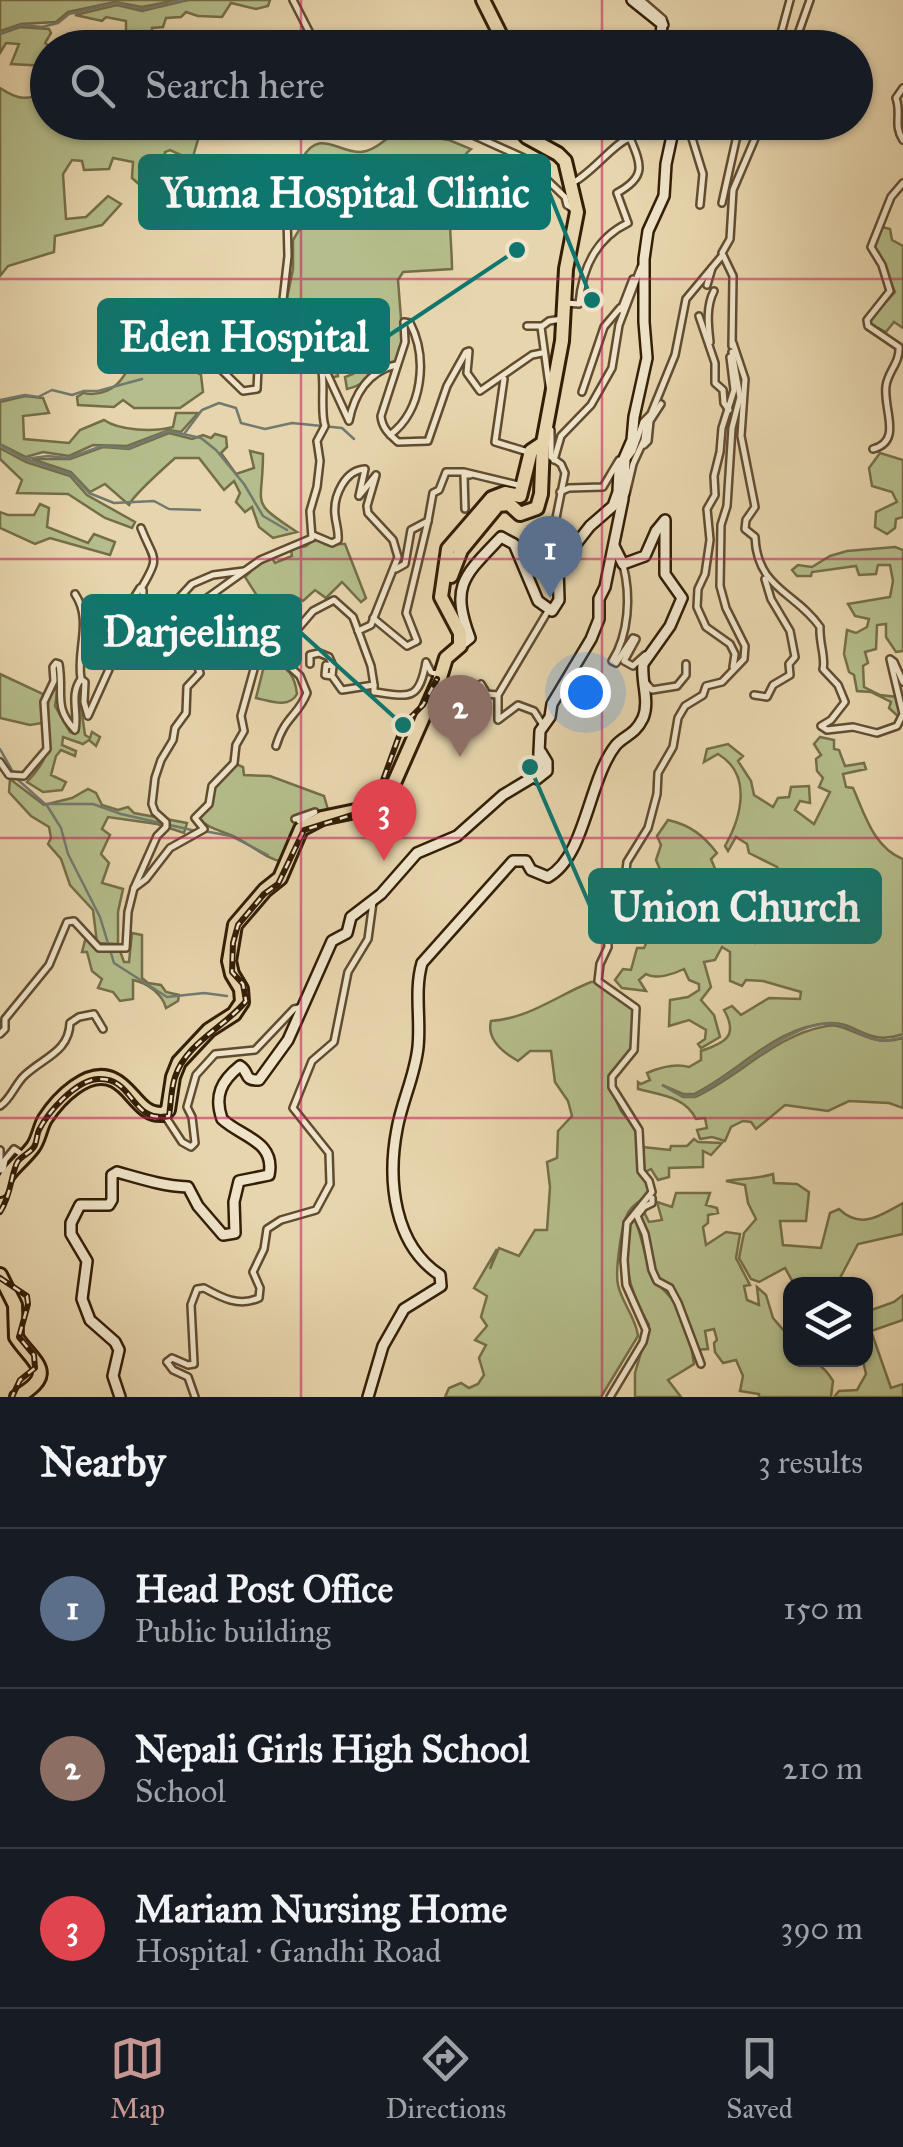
<!DOCTYPE html>
<html lang="en">
<head>
<meta charset="utf-8">
<style>
  :root { --surface:#171b24; --page:#20242c; --text:#f1f3f6; --muted:#9ea1a6; --line:#363941; --accent:#c59692 }
  body { margin:0; font-family:"IM FELL Great Primer",serif; background:var(--page); color:var(--text) }
  .controls { position:absolute; right:30px; bottom:30px; display:grid; overflow:hidden; border-radius:20px; box-shadow:0 2px 8px #0004 }
  .controls button { width:90px; height:90px; display:grid; place-items:center; padding:0; border:0; border-bottom:2px solid var(--line); background:var(--surface); color:var(--text); font:50px sans-serif }
  .you { position:absolute; left:585px; top:692px; width:35px; height:35px; margin:-25px; border:8px solid #fff; border-radius:50%; background:#1a73e8; box-shadow:0 0 0 15px #1a73e833 }
  .badge { display:grid; place-items:center; width:65px; height:65px; border-radius:50%; background:var(--accent); color:#fff; font-size:32px; font-weight:700 }
  .pin { position:absolute; translate:-50% -82px; filter:drop-shadow(0 2px 5px #0008) }
  .pin::after { content:''; position:absolute; top:52px; width:35px; height:30px; background:inherit; clip-path:polygon(0 0,100% 0,50% 100%) }
  .list { margin:0; padding:0; list-style:none }
  h2 { display:flex; justify-content:space-between; align-items:center; height:130px; margin:0; padding:0 40px; font-size:42px }
  h2 small { font-size:32px; font-weight:400; color:var(--muted) }
  .list li { display:grid; grid-template-columns:65px 1fr auto; gap:30px; align-items:center; box-sizing:border-box; height:160px; padding:0 40px; border-top:2px solid var(--line) }
  .list b { display:block; font-size:38px; white-space:nowrap }
  .list p { margin:0; font-size:32px; white-space:nowrap; color:var(--muted) }
  .list em { font-size:32px; font-style:normal; color:var(--muted) }
  .icon { flex:none; width:55px; height:55px; fill:none; stroke:currentColor; stroke-width:2; stroke-linecap:round; stroke-linejoin:round }
  .map { position:relative; flex:none; width:903px; height:1397px; overflow:hidden }
  .search { position:absolute; background:var(--surface); box-shadow:0 2px 8px #0004; left:30px; right:30px; top:30px; height:110px; display:flex; align-items:center; gap:25px; box-sizing:border-box; padding:0 35px; border-radius:55px; color:var(--muted); font-size:38px }
  .sheet { height:610px; background:var(--surface) }
  nav { display:flex; justify-content:space-around; align-items:center; box-sizing:border-box; height:140px; border-top:2px solid var(--line); background:var(--surface); font-size:28px; color:var(--muted) }
  nav a { display:grid; justify-items:center; gap:5px }
  nav .on { color:var(--accent) }
  .map>svg:first-child { display:block }
  .green { fill:#b4bd8b; stroke:#746e48; stroke-width:2.5; fill-rule:evenodd }
  .lines { fill:none; stroke-linecap:round; stroke-linejoin:round }
  .stream { stroke:#727a70; stroke-width:2.5 }
  .street-casing { stroke:#614c30; stroke-width:10 }
  .secondary-casing { stroke:#341f06; stroke-width:14 }
  .highway-casing { stroke:#341f06; stroke-width:18 }
  .street { stroke:#efe4ca; stroke-width:5 }
  .secondary { stroke:#efe4ca; stroke-width:9 }
  .highway { stroke:#e7d5ad; stroke-width:12 }
  .rail-casing { stroke:#341f06; stroke-width:6 }
  .rail { stroke:#efe4ca; stroke-width:2.5; stroke-dasharray:8; stroke-linecap:butt }
  .grid { fill:none; stroke:#c2185b; stroke-width:2.5; stroke-opacity:0.55 }
  .leader { fill:none; stroke:#0f766e; stroke-width:4 }
  .callout-dot { fill:#0f766e; stroke:#efe4ca; stroke-width:4 }
  .callout { fill:#0f766e; stroke:#0f766e; stroke-width:4 }
  .callout-label { font-size:42px; text-anchor:middle; font-weight:bold; fill:#fff }
</style>
</head>
<body>
<div class="map">
<svg width="903" height="1397" viewBox="0 0 903 1397">
  <rect width="100%" height="100%" fill="#e7d5ad"/>
  <filter id="stains"><feTurbulence type="fractalNoise" baseFrequency=".002" numOctaves="4"/><feColorMatrix values="0 0 0 0 .2 0 0 0 0 .09 0 0 0 0 .02 0 0 0 .5 -.17"/></filter>
  <radialGradient id="worn" r=".72"><stop offset=".6" stop-color="#630" stop-opacity="0"/><stop offset="1" stop-color="#630" stop-opacity=".3"/></radialGradient>
  <g class="green">
    <path d="M0,0H178L142,7L115,2L68,12L56,22L21,24L0,31Z"/>
    <path d="M188,0H270L268,6L256,9L231,3L222,17L198,16L186,12L181,17L166,18L163,27L152,28L150,46L126,43V21L106,17L102,21L75,15L117,5L142,11Z"/>
    <path d="M20,27L49,29L51,33L45,43L51,47L48,48L46,66L11,64L19,44L6,43L0,53V34Z"/>
    <path d="M0,88C18,100 28,101 47,91L48,122L214,123L202,126L192,160L170,150L165,152L164,168L144,171L141,186L132,178L133,162L113,158L109,169L84,170L82,161L72,160L63,174L66,219L86,217L108,196L121,204L102,225L55,236L54,252L8,266L0,276Z"/>
    <path d="M396,132L449,140L471,149C440,175 452,232 452,269L403,272L398,280L403,344L396,362C378,368 365,386 347,389L345,377L353,374L349,352L334,354L338,376L331,378L324,360L287,321L284,313L293,269V240L302,225L309,197L302,172V159C319,128 337,152 360,152C373,152 386,139 396,132Z"/>
    <path d="M882,227L890,229L892,240L903,246V328L894,322L886,332L870,324L869,320L895,292L874,246Z"/>
    <path d="M154,356L156,371L178,361L201,375L203,392L180,408H134L123,400L114,407L78,405L77,397C90,389 78,394 92,394C116,393 124,377 134,359Z"/>
    <path d="M25,396L43,398L49,413L23,416L24,439L69,443L80,430L104,420C120,431 154,432 173,427L176,413H198L181,432L169,430L127,446L93,445L69,456L43,452L26,457L0,444V402Z"/>
    <path d="M169,433L192,439L203,435L211,438L215,434L226,437L227,447L221,453L236,474L254,468L250,451L263,454C263,508 248,500 297,532L273,538L259,527L252,507L245,512L236,502L240,493L234,481L224,490L199,458H175C164,468 133,495 129,505L105,484L90,492L71,472L32,459H70L103,447L129,449Z"/>
    <path d="M0,448L26,462L70,476L87,495L135,522L132,528L105,518L68,494L17,493L22,480L0,459Z"/>
    <path d="M880,453L903,460V517L896,519L895,528L887,534L875,527L876,512L897,502L892,492L872,486L869,468Z"/>
    <path d="M40,504L49,508L47,527L88,543L94,534L115,542L110,555L50,538L35,544L0,528V512L8,515H34Z"/>
    <path d="M316,538L325,544H345L366,598L361,602L342,582L326,598L315,590L303,601L298,598L282,615L268,598L259,599L245,577L257,565L272,558L275,563L292,556L291,549L306,546Z"/>
    <path d="M895,547L903,550V651L896,652L886,637V624L877,625L876,649L865,652L868,663L863,666L864,687L880,695L897,697L901,714L899,717L889,708L891,702L871,692L857,691L854,675L849,672L844,654L847,630L856,633L867,627L869,619L855,616L848,604L890,597L893,581L890,565H878L876,574L859,575L856,566L812,572L811,576H797L792,570L798,565L812,567L830,556L847,551Z"/>
    <path d="M272,661C288,667 295,676 297,694C289,709 270,701 256,698L263,670Z"/>
    <path d="M56,666L59,681L55,706L70,732L75,734C81,719 75,702 78,686L85,735L90,738L92,732L100,737L96,746L89,740L83,744L63,737L62,745L76,751L75,756L61,750L56,756L51,775L66,782L62,790L43,792L27,782C56,751 47,743 48,706C48,692 56,681 56,666Z"/>
    <path d="M0,674L43,694L42,723L30,725L0,718Z"/>
    <path d="M820,737L834,740V749L839,750L845,766L864,763L866,769L843,774L846,787L853,788C865,815 874,848 903,859V1034C867,1047 856,1021 829,1023C776,1026 739,1072 694,1094H683L662,1085L683,1097H695C741,1076 774,1035 827,1026C850,1022 868,1049 903,1038V1108L889,1103L849,1101L828,1111L785,1105L756,1129L751,1122L743,1121L731,1127L725,1141L712,1137L700,1139L697,1130L707,1128L705,1118L696,1119C685,1096 660,1095 638,1089V1082L641,1084L650,1080L647,1073C661,1067 675,1063 689,1067L701,1060V1051C725,1043 739,1036 724,1010L732,1006L741,1015L769,998L800,999L801,992L763,981L746,980L742,986L730,981V952L722,947L715,960L704,962L711,987L701,1000L714,1015L720,1037L701,1048L698,1044L705,1039L706,1030L689,1020L669,1026L670,1000L688,997L699,990V984L689,980L684,969C674,974 656,980 646,974L639,980L646,991L622,988L615,980L623,969L631,970L637,948H644L649,937L648,928L642,922L641,905L671,917L684,878L661,872L656,860L661,845L657,836L668,820C690,825 703,835 717,853L711,859L718,876L725,879L729,874L747,875C762,895 778,906 803,895L802,889L782,877L777,867L749,853L747,844L736,837L728,851L725,846C742,816 752,774 718,754L704,762L707,749L728,744L743,756L738,761L751,781L754,795L773,807L778,798L789,797L791,787L809,786L810,803L800,801L795,810L814,824L830,792L819,787L823,778L817,771L816,759L821,755L814,744ZM712,892C735,898 746,922 772,923L781,934L755,943C738,932 725,917 707,906Z"/>
    <path d="M236,764L243,767L244,775L270,776L324,796L329,813L317,816L283,862C265,858 254,847 237,838C224,831 210,830 199,819L211,804L214,786Z"/>
    <path d="M10,779L44,805L72,798L88,789L96,793L102,805L118,810L128,807L134,813L187,823L184,833L157,824L108,817L102,829L110,835L101,854L109,863L102,883L123,889L118,912V944L97,943L93,910L70,885L61,859L48,844L51,838L49,827L31,816L9,792Z"/>
    <path d="M132,933L142,935V978L148,983L161,985L166,992L179,995L178,1001L166,1008C162,993 147,983 133,980V999L120,1001L113,992L98,988L102,979L92,971L87,952H82L86,937L100,949L120,951L124,962H129Z"/>
    <path d="M591,982H599L634,1010L633,1048L611,1076L610,1087L621,1111L637,1131L640,1171L647,1181L650,1194C641,1200 631,1206 627,1215C621,1227 615,1272 618,1285C622,1303 636,1318 638,1336L601,1397H445L449,1388L461,1383L469,1388L478,1384L484,1375L479,1358L486,1345L475,1340L487,1326L481,1317L487,1296L474,1288L497,1249L490,1269L499,1248L519,1256L535,1230H547L550,1187L547,1162L557,1158L558,1131L572,1116L568,1101L555,1082L551,1051H530L518,1061C504,1053 486,1040 491,1021C530,1018 556,996 591,982Z"/>
    <path d="M694,1139L698,1142L722,1143L711,1155L703,1151V1167L669,1168V1177L658,1180L651,1169L645,1172L642,1147L670,1150L671,1146H687Z"/>
    <path d="M773,1174L774,1183L797,1184L809,1192L806,1221H780L783,1245L821,1248L830,1213L839,1209C862,1231 882,1214 903,1203V1234L858,1244L840,1278L841,1284H794L785,1268L759,1282L751,1279L739,1258L744,1233L756,1219L748,1203L745,1185L726,1181C738,1178 754,1180 773,1174Z"/>
    <path d="M676,1193H710L706,1205L717,1208L718,1213L708,1215V1223L703,1227L706,1245L726,1232L740,1234L736,1258L750,1285L744,1286L747,1300L759,1305L757,1287L766,1295L773,1318L790,1338V1360C812,1360 822,1362 833,1381L831,1397H759V1394L740,1391L743,1376L736,1360L723,1363L715,1352L714,1343L717,1340L714,1329L705,1331L708,1349L695,1350C693,1331 684,1306 673,1290C668,1283 660,1282 656,1274C647,1257 651,1238 639,1221L643,1210L649,1222L662,1220L657,1202L672,1207Z"/>
    <path d="M634,1213L649,1267L658,1284L675,1302L690,1339L694,1364L668,1380L681,1397H635V1373L649,1325C630,1294 616,1248 634,1213Z"/>
    <path d="M903,1295V1320L871,1331L891,1388L903,1384V1397H834L839,1391L857,1390L866,1374L863,1361L856,1360H866V1312L894,1302Z"/>
  </g>
  <g class="lines">
    <g class="stream">
      <path d="M0,33L21,25L42,27L58,23L69,14L115,3L142,9L184,0"/>
      <path d="M0,400L25,395L38,397L52,390L72,395L84,391H98L142,379"/>
      <path d="M184,434L202,410L219,403L236,408L241,423L265,429L292,423L342,428L354,439"/>
      <path d="M0,445L25,459L71,474L89,493L114,503L154,501L169,509L200,510"/>
      <path d="M25,459L48,456L68,458L102,446L128,448L169,431L201,438L216,450L244,484L263,516L287,530"/>
      <path d="M0,749L13,772"/>
      <path d="M17,779L45,804H93L121,814L196,831"/>
      <path d="M46,804L61,828L68,854L100,917L114,963L167,997L204,993L227,996"/>
      <path d="M204,831L231,836L268,855"/>
      <path d="M664,1086L682,1096H694C731,1079 793,1018 835,1024C861,1027 869,1049 903,1037"/>
    </g>
    <g class="street-casing">
      <g id="street">
        <path d="M293,0L316,45L338,40L349,48"/>
        <path d="M641,0L663,19L665,25"/>
        <path d="M777,48L790,0"/>
        <path d="M793,48L810,0"/>
        <path d="M903,88L896,98C902,114 893,125 903,140"/>
        <path d="M458,122L475,136L524,158L565,197L567,205L572,208"/>
        <path d="M687,122L703,174L700,205"/>
        <path d="M722,203L736,140L744,122"/>
        <path d="M287,218L288,256L281,317L285,326L318,359"/>
        <path d="M707,285L712,268"/>
        <path d="M565,303L579,304C582,269 596,238 628,223L617,193C646,177 642,166 630,138C616,141 593,172 574,182"/>
        <path d="M621,310L633,279"/>
        <path d="M161,311L159,326L191,331L190,340L196,342"/>
        <path d="M699,316L715,363V383L723,390L724,403L729,410"/>
        <path d="M527,326H542"/>
        <path d="M710,342C708,325 706,306 714,291"/>
        <path d="M733,343L745,379L741,436L755,507L746,520L745,529L755,537C757,589 796,592 820,627C819,643 826,658 823,669L838,685L845,702L831,720L821,726L827,730L853,727L877,733L897,726L903,714L890,659L894,662L903,682"/>
        <path d="M732,346L733,276L722,253L730,239L733,190L762,122"/>
        <path d="M730,357L734,390L722,428L720,452L714,476L715,495L707,509L710,540L705,574L698,589L697,607L706,627L730,644L735,654L733,667"/>
        <path d="M324,367L349,421C354,395 368,371 396,365"/>
        <path d="M504,379L495,442L528,452"/>
        <path d="M550,392L541,327L549,321L562,319"/>
        <path d="M582,392L604,327L620,308"/>
        <path d="M390,435C423,410 428,358 410,323L404,322L405,342L381,416C382,428 389,434 398,442L428,441L447,386L466,352L469,351L467,373L480,391L532,355L542,353"/>
        <path d="M644,445L648,441L650,421L661,404"/>
        <path d="M873,449C903,441 883,410 886,386C888,371 900,363 899,347L868,326L867,320L890,291L882,265L871,247L891,197L903,183"/>
        <path d="M627,459L633,451L643,422L651,414L675,355L686,299L721,257"/>
        <path d="M554,460L561,436L591,405L612,368L619,325L641,267"/>
        <path d="M560,492L569,488L603,487L619,460"/>
        <path d="M626,494L633,464L644,440L646,423"/>
        <path d="M465,509L464,475H470"/>
        <path d="M141,528C154,561 161,555 142,587"/>
        <path d="M313,535L332,543L338,540C339,531 336,525 335,515C333,496 345,470 365,469L359,496L376,475L367,506L368,513L393,540L398,557L371,625L358,631"/>
        <path d="M520,552L553,533L565,473L561,464L551,457V430"/>
        <path d="M623,565C631,595 629,635 612,661L616,663L633,638L636,639L624,661L633,666L645,655"/>
        <path d="M396,569L405,564L411,530L428,521L433,493L439,490L446,472H464L518,485"/>
        <path d="M75,594C93,621 76,649 81,679"/>
        <path d="M373,618L407,646L417,641L406,613L428,521"/>
        <path d="M310,664V655L319,653L329,657L333,666"/>
        <path d="M332,676L325,675L326,665L333,666L332,676L342,690L374,685V692C408,696 419,703 426,662L431,672L440,675"/>
        <path d="M646,683L652,690L677,686L686,675V664"/>
        <path d="M481,684L487,694L497,695"/>
        <path d="M754,695L767,697L773,685L790,675L789,664L795,657L790,631L771,599L765,579"/>
        <path d="M543,725L534,711L518,705L498,720V695L548,611"/>
        <path d="M276,746C285,716 298,716 307,693L300,676L289,666L293,638"/>
        <path d="M0,762L9,775L24,776L47,749L44,702L54,681L53,667L56,663L59,664C64,694 53,707 75,730C79,713 69,695 81,679L85,682L84,702L88,716L115,656L125,612L140,588L143,590L142,635L147,653L167,611L192,584L213,575L244,571"/>
        <path d="M295,819L315,812L299,821L303,822"/>
        <path d="M134,888L157,836L166,827V822L155,812L152,804L155,778L161,760L173,740L175,728L186,713L187,687L200,673L194,657V639L207,598L260,560L312,538L310,511L317,487L320,461L317,441L325,426C319,410 328,371 317,359C313,354 302,351 296,346L292,358L288,359L272,340L260,344L259,348L257,389L243,391L206,355L193,362L196,342L217,344L222,324"/>
        <path d="M0,1034L5,1029V1019L49,965L67,922L74,921L99,948H126L128,912L134,888L146,879L170,848L204,829L195,818L209,804L212,786L234,763L236,745L244,731L241,716L256,662L289,639L313,611L334,600L353,617L371,666L374,685"/>
        <path d="M0,1106C11,1099 15,1084 25,1075C45,1057 69,1051 70,1023L79,1017L94,1014L103,1029"/>
        <path d="M165,1116L182,1142L191,1147L195,1143L192,1117L187,1107L196,1075L215,1054L255,1050L294,1009L303,1007"/>
        <path d="M0,1150V1170H3L5,1160L14,1149L23,1155"/>
        <path d="M652,1198V1203L644,1207L637,1216L645,1234L652,1270L657,1281L670,1288L678,1303L701,1364"/>
        <path d="M167,1362L172,1358L188,1365L194,1364L191,1305L197,1289L204,1288C222,1298 239,1307 259,1298L260,1288L253,1272L264,1249L267,1229L281,1220L316,1210L330,1184L329,1153L293,1108L312,1061L334,1042L348,972L368,939L373,902"/>
        <path d="M167,1362L173,1370L188,1377L195,1397"/>
        <path d="M610,1397L643,1342L646,1330L626,1285L624,1260L627,1223L652,1192L649,1181L641,1171L639,1130L612,1087V1077L634,1050L636,1008L598,981L600,964L608,947L607,931L613,903L624,887L627,862L648,828L657,794L658,773L673,747L678,718L685,706L703,695L706,686L722,682L744,659L745,646L726,608L720,586L721,525L727,506L732,428L740,397L732,352"/>
      </g>
    </g>
    <g class="secondary-casing">
      <g id="secondary">
        <path d="M632,0L662,24L660,48"/>
        <path d="M460,646L470,638C450,585 464,576 501,537L514,544L538,601L552,611L559,600L558,567L590,526L613,506L618,492L619,470L632,440L634,417L647,358L644,322V259L648,231L664,196L666,164L675,122"/>
        <path d="M537,779L547,771V762L541,752"/>
        <path d="M120,1397L113,1376L119,1350L115,1342L90,1320L82,1299L87,1261L71,1234V1223L80,1205H109L112,1200V1175L117,1172C142,1179 163,1186 188,1187L198,1206L223,1235L235,1233L234,1202L239,1181L269,1175C276,1141 241,1137 222,1119C214,1096 221,1081 240,1066C250,1072 243,1081 259,1080L288,1040L332,941L347,933L351,917L381,894L417,853L457,836L503,795L538,774L540,731L550,717L552,704L591,639L599,619V599L605,587L623,499L625,461"/>
        <path d="M368,1397L383,1346L404,1309L441,1286L440,1275C394,1245 387,1181 397,1129C402,1101 415,1076 418,1047C421,1019 414,991 422,963L513,861H526L531,870L548,877C586,856 588,780 616,745C625,735 635,735 643,718C650,701 641,682 643,664L670,626L682,598L665,574V520L656,531L645,556L623,564L614,546"/>
      </g>
    </g>
    <g class="highway-casing">
      <g id="highway">
        <path d="M483,0L501,36L512,48"/>
        <path d="M451,576L461,550L498,505L509,504L520,514L537,508L541,494L543,443"/>
        <path d="M0,1190C7,1170 21,1163 33,1147C39,1139 40,1127 45,1119C58,1099 88,1067 114,1080C133,1089 140,1116 163,1114L168,1110L173,1077L179,1062L209,1030L234,1014L242,1002L241,989L232,974L229,961L235,925L265,890L280,878L301,829L322,818L365,809L394,783L439,681L446,658L460,646V633L441,597L448,549L492,498L505,493L520,496L531,451L543,443L562,341L566,269L577,212L565,161L558,154L527,137L514,122"/>
        <path d="M0,1275L15,1305L16,1337C32,1362 60,1373 17,1397"/>
      </g>
    </g>
    <use href="#street" class="street"/>
    <use href="#secondary" class="secondary"/>
    <use href="#highway" class="highway"/>
    <g class="rail-casing">
      <g id="rail">
        <path d="M0,1212C12,1194 11,1172 18,1161C23,1155 32,1152 35,1145C37,1140 37,1134 39,1130C48,1112 76,1080 98,1079C135,1077 130,1124 169,1116C171,1103 171,1089 175,1077C186,1043 225,1027 246,1001L243,984L232,972L233,943L238,925L264,894L278,884L304,830L355,814L378,794L403,725L423,705L437,679"/>
        <path d="M0,1278L27,1296L28,1304L19,1337L34,1355L35,1368L20,1380L12,1397"/>
      </g>
    </g>
    <use href="#rail" class="rail"/>
  </g>
  <path class="grid" d="M301,0V48M602,0V48M301,122V1397M602,122V1397M0,279H903M0,559H903M0,838H903M0,1118H903"/>
  <path class="leader" d="M592 300L549 192M517 250L388 336M403 725L300 632M530 767L590 906"/>
  <g class="callout-dot">
    <circle cx="592" cy="300" r="10"/>
    <circle cx="517" cy="250" r="10"/>
    <circle cx="403" cy="725" r="10"/>
    <circle cx="530" cy="767" r="10"/>
  </g>
  <g class="callout">
    <rect x="140" y="156" width="409" height="72" rx="10"/>
    <rect x="99" y="300" width="289" height="72" rx="10"/>
    <rect x="83" y="596" width="217" height="72" rx="10"/>
    <rect x="590" y="870" width="290" height="72" rx="10"/>
  </g>
  <g class="callout-label">
    <text x="345" y="207">Yuma Hospital Clinic</text>
    <text x="244" y="351">Eden Hospital</text>
    <text x="191" y="646">Darjeeling</text>
    <text x="735" y="921">Union Church</text>
  </g>
  <rect width="100%" height="100%" filter="url(#stains)"/>
  <rect width="100%" height="100%" fill="url(#worn)"/>
</svg>
<div class="controls">
<button><svg class="icon" aria-label="layers" viewBox="0 0 24 24"><path d="M12 4l9 5-9 5-9-5zM3 14l9 5 9-5"/></svg></button>
</div>
<div class="you"></div>
<div class="pin badge" style="left:550px;top:598px;background:#5c6f8a">1</div>
<div class="pin badge" style="left:460px;top:757px;background:#8d6e63">2</div>
<div class="pin badge" style="left:384px;top:861px;background:#e0444e">3</div>
<div class="search"><svg class="icon" aria-label="search" viewBox="0 0 24 24"><circle cx="10" cy="10" r="6"/><path d="M15 15l6 6"/></svg>Search here</div>
</div>
<section class="sheet">
<h2>Nearby<small>3 results</small></h2>
<ul class="list">
<li><span class="badge" style="background:#5c6f8a">1</span><div><b>Head Post Office</b><p>Public building</p></div><em>150 m</em></li>
<li><span class="badge" style="background:#8d6e63">2</span><div><b>Nepali Girls High School</b><p>School</p></div><em>210 m</em></li>
<li><span class="badge" style="background:#e0444e">3</span><div><b>Mariam Nursing Home</b><p>Hospital · Gandhi Road</p></div><em>390 m</em></li>
</ul>
</section>
<nav>
<a class="on"><svg class="icon" aria-label="map" viewBox="0 0 24 24"><path d="M3 6l6-2 6 2 6-2v14l-6 2-6-2-6 2zM9 4v14M15 6v14"/></svg>Map</a>
<a><svg class="icon" aria-label="directions" viewBox="0 0 24 24"><path d="M12 3l9 9-9 9-9-9zM9 14v-3h6M13 9l2 2-2 2"/></svg>Directions</a>
<a><svg class="icon" aria-label="saved" viewBox="0 0 24 24"><path d="M7 4h10v16l-5-4-5 4z"/></svg>Saved</a>
</nav>
</body>
</html>
